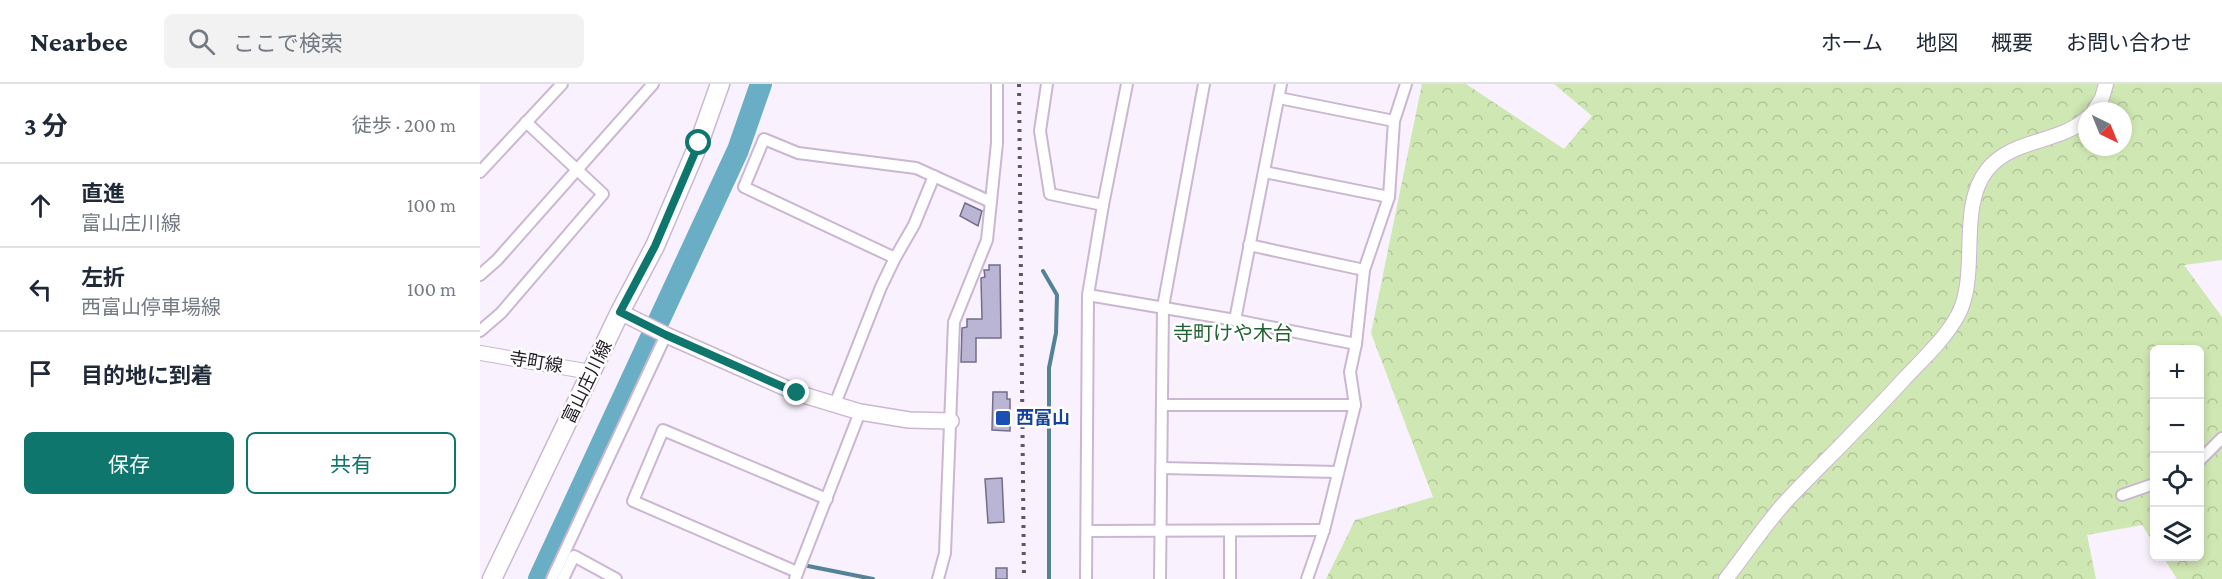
<!DOCTYPE html>
<html lang="ja">
<head>
<meta charset="utf-8">
<style>
  :root { --surface:#fff; --page:#f2f2f3; --text:#1f2937; --muted:#747a83; --line:#e0e1e3; --accent:#0f766e }
  body { margin:0; font-family:"Crimson Pro","Noto Sans JP",serif; background:var(--page); color:var(--text) }
  .controls { position:absolute; right:18px; bottom:18px; display:grid; overflow:hidden; border-radius:9px; box-shadow:0 3px 9px #0003 }
  .controls button { width:54px; height:54px; display:grid; place-items:center; padding:0; border:0; border-bottom:2px solid var(--line); background:var(--surface); color:var(--text); font:30px sans-serif }
  .compass { position:absolute; left:1598px; top:18px; width:54px; height:54px; border-radius:50%; background:var(--surface); box-shadow:0 3px 9px #0003; rotate:137deg }
  .stop { position:absolute; width:18px; height:18px; margin:-14px; border:4px solid #0f766e; border-radius:50%; background:#fff }
  .stop.end { background:#0f766e; border-color:#fff; box-shadow:0 2px 6px #0008 }
  .list { margin:0; padding:0; list-style:none }
  h2 { display:flex; justify-content:space-between; align-items:center; height:78px; margin:0; padding:0 24px; font-size:26px }
  h2 small { font-size:20px; font-weight:400; color:var(--muted) }
  .list li { display:grid; grid-template-columns:39px 1fr auto; gap:18px; align-items:center; box-sizing:border-box; height:84px; padding:0 24px; border-top:2px solid var(--line) }
  .list b { display:block; font-size:22px; white-space:nowrap }
  .list p { margin:0; font-size:20px; white-space:nowrap; color:var(--muted) }
  .list em { font-size:20px; font-style:normal; color:var(--muted) }
  .actions { display:flex; gap:12px; padding:18px 24px }
  .actions a { flex:1; padding:14px 0; border:2px solid var(--accent); border-radius:9px; text-align:center; font-size:21px; color:var(--accent) }
  .actions .main { background:var(--accent); color:#fff }
  .icon { flex:none; width:33px; height:33px; fill:none; stroke:currentColor; stroke-width:2; stroke-linecap:round; stroke-linejoin:round }
  .map { position:relative; flex:none; width:1742px; height:495px; overflow:hidden }
  header { display:flex; align-items:center; gap:36px; box-sizing:border-box; height:84px; padding:0 30px; background:var(--surface); border-bottom:2px solid var(--line) }
  header strong { font-size:28px }
  nav { display:flex; gap:33px; margin-inline-start:auto; font-size:21px }
  .search { width:420px; height:54px; background:var(--page); display:flex; align-items:center; gap:15px; box-sizing:border-box; padding:0 21px; border-radius:9px; color:var(--muted); font-size:22px }
  main { display:flex }
  aside { flex:1; background:var(--surface) }
  .map>svg:first-child { display:block }
  .forest { fill:url(#forest-crowns); fill-rule:evenodd }
  .lines { fill:none; stroke-linecap:round; stroke-linejoin:round }
  .stream { stroke:#548296; stroke-width:4 }
  .river { stroke:#69aec5; stroke-width:22 }
  .building { fill:#bab5d4; stroke:#726d89; stroke-width:1.5 }
  .minor-casing { stroke:#cab7d2; stroke-width:14 }
  .tertiary-casing { stroke:#cab7d2; stroke-width:16 }
  .secondary-casing { stroke:#cab7d2; stroke-width:18 }
  .primary-casing { stroke:#cab7d2; stroke-width:21 }
  .minor { stroke:#fff; stroke-width:10 }
  .tertiary { stroke:#fff; stroke-width:14 }
  .secondary { stroke:#fff; stroke-width:15 }
  .primary { stroke:#fff; stroke-width:18 }
  .rail { stroke:#5e5761; stroke-width:4; stroke-dasharray:3 6; stroke-linecap:butt }
  .route { stroke:#0f766e; stroke-width:8 }
  .transit-dot { fill:#1a4fb4; stroke:#fff; stroke-width:2 }
  .labels { text-anchor:middle; dominant-baseline:central; stroke-width:5; stroke-linejoin:round; paint-order:stroke }
  .street-label { font-size:18px; fill:#241d27; stroke:#fff }
  .transit-label { font-size:18px; font-weight:bold; fill:#164399; stroke:#fff; text-anchor:start }
  .neighbourhood-label { font-size:20px; fill:#226132; stroke:#fff }
</style>
</head>
<body>
<header>
<strong>Nearbee</strong>
<div class="search"><svg class="icon" aria-label="search" viewBox="0 0 24 24"><circle cx="10" cy="10" r="6"/><path d="M15 15l6 6"/></svg>ここで検索</div>
<nav><a>ホーム</a><a>地図</a><a>概要</a><a>お問い合わせ</a></nav>
</header>
<main>
<aside>
<h2>3 分<small>徒歩 · 200 m</small></h2>
<ul class="list">
<li><svg class="icon" aria-label="ahead" viewBox="0 0 24 24"><path d="M12 20V5M6 11l6-6 6 6"/></svg><div><b>直進</b><p>富山庄川線</p></div><em>100 m</em></li>
<li><svg class="icon" aria-label="left" viewBox="0 0 24 24"><path d="M17 20v-9H6M10 6l-5 5 5 5"/></svg><div><b>左折</b><p>西富山停車場線</p></div><em>100 m</em></li>
<li><svg class="icon" aria-label="arrive" viewBox="0 0 24 24"><path d="M6 21V4h12l-3 4 3 4H6"/></svg><div><b>目的地に到着</b></div></li>
</ul>
<div class="actions"><a class="main">保存</a><a>共有</a></div>
</aside>
<div class="map">
<svg width="1742" height="495" viewBox="0 0 1742 495">
  <defs>
    <pattern id="forest-crowns" width="20" height="18" patternUnits="userSpaceOnUse" patternTransform="scale(1.5)"><rect width="20" height="18" fill="#cfe7b2"/><path d="M2 6a3 3 0 1 1 6 0M12 15a3 3 0 1 1 6 0" fill="none" stroke="#b2c699"/></pattern>
  </defs>
  <rect width="100%" height="100%" fill="#f9f1fd"/>
  <path class="forest" d="M942,0H986L1084,65L1112,32L1074,0H1742V176L1704,181L1742,233V495H1697L1683,473L1720,472V266H1674V460L1662,441L1607,451L1616,495H846L875,436L953,413L891,249ZM1607,27H1643V63H1607Z"/>
  <g class="lines">
    <g class="stream">
      <path d="M563,187L577,211L576,249L569,284V495"/>
      <path d="M328,482L393,495"/>
    </g>
    <path class="river" d="M59,495L258,66L281,0"/>
  </g>
  <g class="building">
    <path d="M485,119L502,127L498,142L480,132Z"/>
    <path d="M509,181H520L521,254H496V278H481L482,244L487,243V235H502L501,194L505,193L504,186H509Z"/>
    <path d="M513,308H527V315H530V347L512,346Z"/>
    <path d="M522,394L524,438L508,439L505,395Z"/>
    <rect x="516" y="484" width="11" height="11"/>
  </g>
  <g class="lines">
    <g class="minor-casing">
      <g id="minor">
        <path d="M567,0L560,47L570,110L623,121"/>
        <path d="M799,14L914,37"/>
        <path d="M0,88L82,0"/>
        <path d="M784,88L909,113"/>
        <path d="M769,161L884,186"/>
        <path d="M415,174L264,103L284,55L318,69L436,84L511,118"/>
        <path d="M0,191L17,176L173,0"/>
        <path d="M608,211L755,236L876,260"/>
        <path d="M755,236L801,0"/>
        <path d="M0,247L21,229L123,110L46,38"/>
        <path d="M355,320L401,203L415,174L434,141L454,92"/>
        <path d="M682,321H875"/>
        <path d="M1720,376L1742,354"/>
        <path d="M682,384L858,388"/>
        <path d="M1642,411L1674,400"/>
        <path d="M607,447L844,446"/>
        <path d="M750,448V495"/>
        <path d="M317,488L153,417L183,346L347,415"/>
        <path d="M72,495L186,251"/>
        <path d="M83,495L94,472L136,495"/>
        <path d="M315,495L380,328"/>
        <path d="M458,495L465,469L474,238L507,156L517,59V0"/>
        <path d="M606,495L608,211L623,121L647,0"/>
        <path d="M680,495L683,223L724,0"/>
        <path d="M827,495L844,446L875,321L870,288L876,260L884,186L909,113L914,37L926,0"/>
      </g>
    </g>
    <g class="tertiary-casing">
      <g id="tertiary">
        <path d="M1614,27L1622,14L1626,0"/>
        <path d="M0,269L111,288"/>
        <path d="M1246,495C1267,468 1287,437 1311,412C1349,373 1388,335 1425,294C1443,275 1465,255 1478,231C1500,190 1477,124 1507,86C1532,54 1579,60 1607,34"/>
      </g>
    </g>
    <g class="secondary-casing">
      <path id="secondary" d="M140,228L186,251L317,309L380,328L429,336L471,337"/>
    </g>
    <g class="primary-casing">
      <path id="primary" d="M12,495L140,228L175,162L219,59L240,0"/>
    </g>
    <use href="#minor" class="minor"/>
    <use href="#tertiary" class="tertiary"/>
    <use href="#secondary" class="secondary"/>
    <use href="#primary" class="primary"/>
    <path class="rail" d="M539,0L544,495"/>
  </g>
  <g class="lines">
    <path class="route" d="M219,59L175,162L140,228L186,251L317,309"/>
  </g>
  <rect class="transit-dot" x="515" y="326" width="16" height="16" rx="3"/>
  <g class="labels">
    <g class="street-label">
      <text transform="translate(56 278) rotate(9)">寺町線</text>
      <text transform="translate(107 298) rotate(-64)">富山庄川線</text>
    </g>
    <g class="transit-label">
      <text x="536" y="334">西富山</text>
    </g>
    <g class="neighbourhood-label">
      <text x="753" y="249">寺町けや木台</text>
    </g>
  </g>
</svg>
<div class="controls">
<button>+</button>
<button>−</button>
<button><svg class="icon" aria-label="locate" viewBox="0 0 24 24"><circle cx="12" cy="12" r="6"/><path d="M12 2v4M12 18v4M2 12h4M18 12h4"/></svg></button>
<button><svg class="icon" aria-label="layers" viewBox="0 0 24 24"><path d="M12 4l9 5-9 5-9-5zM3 14l9 5 9-5"/></svg></button>
</div>
<svg class="compass" viewBox="-18 -18 36 36"><path d="M0-13l5 13h-10z" fill="#e53935"/><path d="M0 13l5-13h-10z" fill="#747a83"/></svg>
<div class="stop" style="left:219px;top:59px"></div>
<div class="stop end" style="left:317px;top:309px"></div>
</div>
</main>
</body>
</html>
